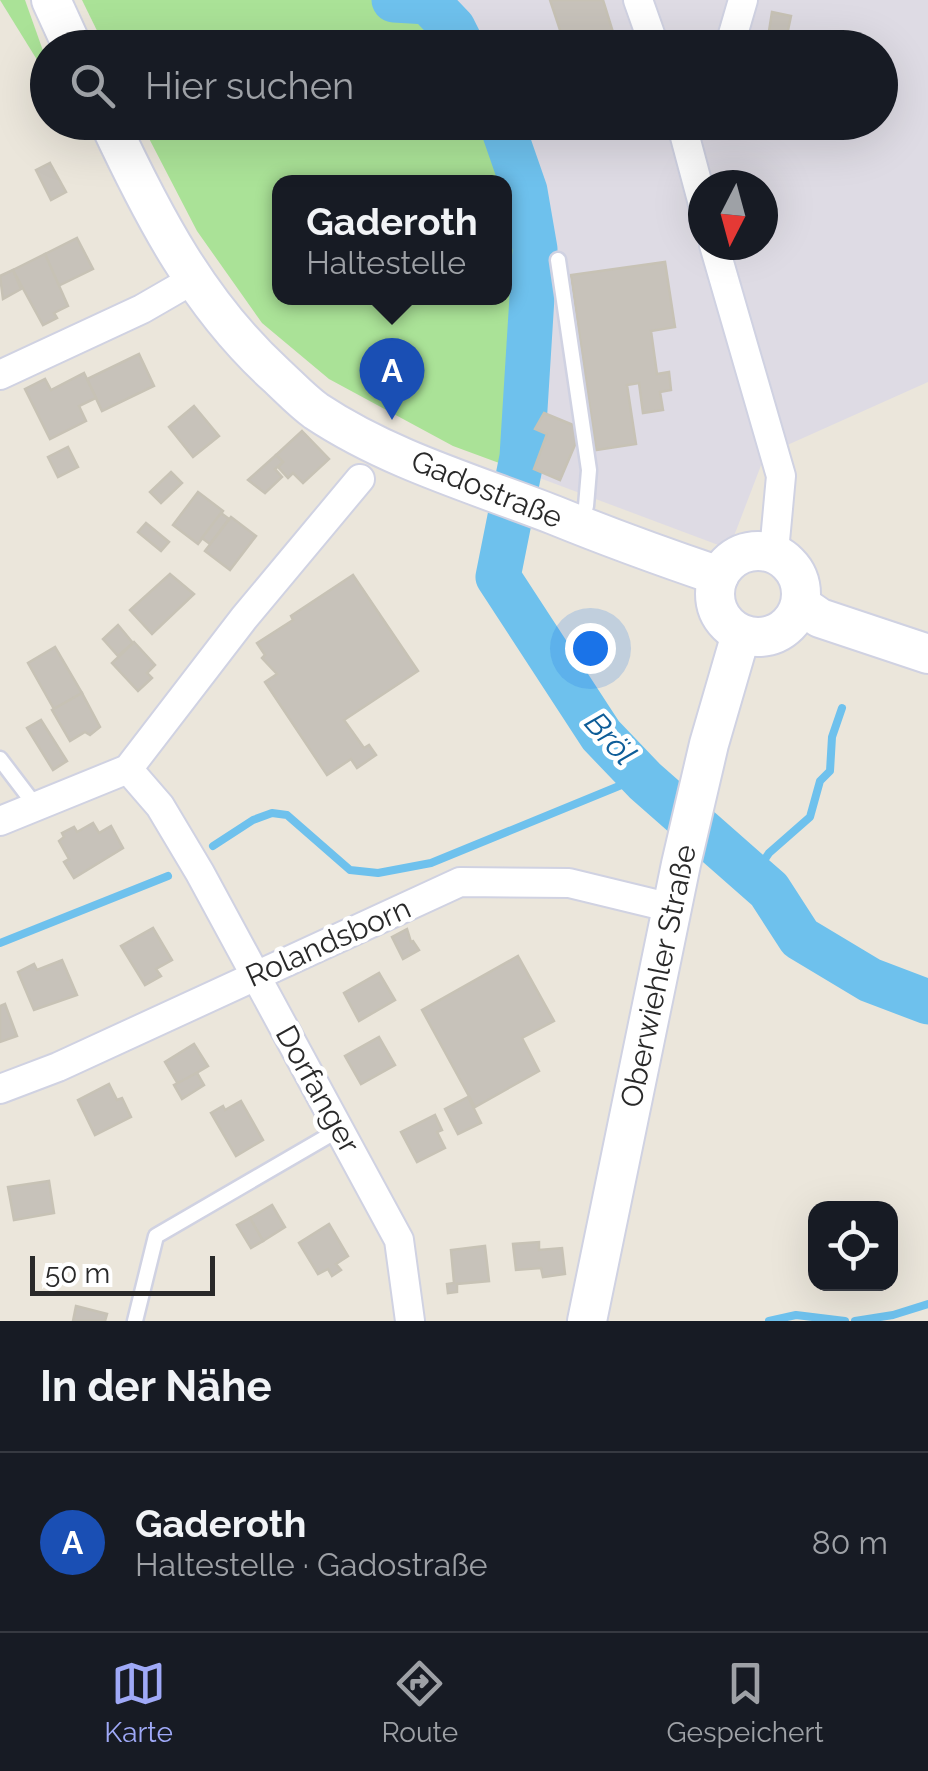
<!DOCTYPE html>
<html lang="de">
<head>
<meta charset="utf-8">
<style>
  :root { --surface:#171b24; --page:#242831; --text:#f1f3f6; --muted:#9ea1a6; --line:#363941; --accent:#9fa9f7 }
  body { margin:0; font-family:Raleway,sans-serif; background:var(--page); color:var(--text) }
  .controls { position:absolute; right:30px; bottom:30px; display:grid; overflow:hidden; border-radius:20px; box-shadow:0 10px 40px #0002 }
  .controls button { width:90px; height:90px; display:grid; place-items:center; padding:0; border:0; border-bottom:2px solid var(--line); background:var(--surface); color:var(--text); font:50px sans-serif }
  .compass { position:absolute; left:688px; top:170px; width:90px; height:90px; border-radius:50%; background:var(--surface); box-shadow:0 10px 40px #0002; rotate:186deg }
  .scale { position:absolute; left:30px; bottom:25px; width:185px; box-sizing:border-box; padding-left:10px; border:5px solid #292929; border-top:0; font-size:28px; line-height:35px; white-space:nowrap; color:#292929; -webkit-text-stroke:8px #fff; paint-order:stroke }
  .you { position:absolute; left:590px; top:648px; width:35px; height:35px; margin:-25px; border:8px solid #fff; border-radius:50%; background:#1a73e8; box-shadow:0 0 0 15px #1a73e833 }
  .badge { display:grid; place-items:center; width:65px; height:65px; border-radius:50%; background:var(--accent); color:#fff; font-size:32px; font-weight:700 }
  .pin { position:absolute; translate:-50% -82px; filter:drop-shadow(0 2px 5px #0008) }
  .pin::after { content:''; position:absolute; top:52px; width:35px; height:30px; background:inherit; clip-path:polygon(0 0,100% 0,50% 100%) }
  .popup { position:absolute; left:272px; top:175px; width:240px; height:130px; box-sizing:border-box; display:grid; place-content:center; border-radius:20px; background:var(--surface); filter:drop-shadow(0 2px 8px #0005); font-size:32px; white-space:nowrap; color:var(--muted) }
  .popup b { font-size:38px; color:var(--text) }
  .popup::after { content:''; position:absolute; left:50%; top:100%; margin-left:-20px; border:20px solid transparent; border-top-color:var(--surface) }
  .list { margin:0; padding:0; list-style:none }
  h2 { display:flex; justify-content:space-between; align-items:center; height:130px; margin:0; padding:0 40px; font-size:42px }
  h2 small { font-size:32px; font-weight:400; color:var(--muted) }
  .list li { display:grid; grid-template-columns:65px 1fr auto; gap:30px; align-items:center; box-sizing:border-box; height:180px; padding:0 40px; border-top:2px solid var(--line) }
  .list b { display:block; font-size:38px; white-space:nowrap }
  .list p { margin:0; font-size:32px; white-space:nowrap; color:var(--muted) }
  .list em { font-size:32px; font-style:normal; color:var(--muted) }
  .icon { flex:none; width:55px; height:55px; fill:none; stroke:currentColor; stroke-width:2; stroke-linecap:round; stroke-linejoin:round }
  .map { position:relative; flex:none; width:928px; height:1321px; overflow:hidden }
  .search { position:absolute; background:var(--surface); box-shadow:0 10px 40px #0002; left:30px; right:30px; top:30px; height:110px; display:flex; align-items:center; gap:25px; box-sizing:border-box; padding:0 35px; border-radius:55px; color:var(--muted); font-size:38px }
  .sheet { height:310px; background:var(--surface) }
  nav { display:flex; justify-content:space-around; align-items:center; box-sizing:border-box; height:140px; border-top:2px solid var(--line); background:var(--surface); font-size:28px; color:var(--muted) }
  nav a { display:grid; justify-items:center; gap:5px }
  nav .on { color:var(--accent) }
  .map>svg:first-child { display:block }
  .industrial { fill:#dedbe4; fill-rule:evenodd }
  .green { fill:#aae297; fill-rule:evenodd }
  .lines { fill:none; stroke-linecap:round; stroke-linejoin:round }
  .stream { stroke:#6ec1ed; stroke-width:8 }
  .river { stroke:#6ec1ed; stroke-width:45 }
  .building { fill:#c7c2ba; stroke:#c7c2b5; stroke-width:2.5 }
  .service-casing { stroke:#d0d2e2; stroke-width:19 }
  .minor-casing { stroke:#d0d2e2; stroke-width:32 }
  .secondary-casing { stroke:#d0d2e2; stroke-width:42 }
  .service { stroke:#fff; stroke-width:14 }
  .minor { stroke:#fff; stroke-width:28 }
  .secondary { stroke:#fff; stroke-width:38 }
  .labels { text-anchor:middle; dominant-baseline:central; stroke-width:9; stroke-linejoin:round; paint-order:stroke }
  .street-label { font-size:30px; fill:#292929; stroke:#fff }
  .water-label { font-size:32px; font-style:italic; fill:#0e5d98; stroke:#fff }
</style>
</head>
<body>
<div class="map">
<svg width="928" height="1321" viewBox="0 0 928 1321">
  <rect width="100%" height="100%" fill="#ebe6db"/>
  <path class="industrial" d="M441,0H928V382L765,455L729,549L529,474L539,235L492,123L880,122V48L460,47ZM703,185H763V245H703Z"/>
  <g class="green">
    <path d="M0,0H25L47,62V76Z"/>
    <path d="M82,0H441L460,47H105Z"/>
    <path d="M141,123H492L539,235L529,474L453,446L329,379L262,323L197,231ZM280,182H504V298H280Z"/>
  </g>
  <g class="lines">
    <g class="stream">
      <path d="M213,846L253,820L272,813L287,815L350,870L378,873L431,863L641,777"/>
      <path d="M753,877L769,853L810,817L820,781L830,771L832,737L842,708"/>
      <path d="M0,943L168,876"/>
      <path d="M769,1321L796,1315L845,1321"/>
      <path d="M855,1321L893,1315L928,1304"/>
    </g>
    <g class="river">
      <path d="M394,0L428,2L453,28L463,48"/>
      <path d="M501,122L525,191L535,249L522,457L498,577L601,735L645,781L769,890L800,938L870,980L928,1002"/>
    </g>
  </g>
  <g class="building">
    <path d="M550,0H603L616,42L598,48H566Z"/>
    <path d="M772,12L791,16L787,35L769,31Z"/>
    <path d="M50,163L66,192L51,200L36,170Z"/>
    <path d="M77,238L93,269L58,286L45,254Z"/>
    <path d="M45,254L68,306L54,313L57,318L43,325L13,270Z"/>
    <path d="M665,262L675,327L651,331L657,374L669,372L671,390L660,392L663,410L643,413L639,383L627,385L636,444L596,450L571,275Z"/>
    <path d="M13,270L21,289L3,299L0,276Z"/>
    <path d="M139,354L154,386L102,411L87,379Z"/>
    <path d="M84,373L96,398L79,406L86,421L50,439L25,389L45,379L51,390Z"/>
    <path d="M194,406L219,436L193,457L169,427Z"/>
    <path d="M544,413L578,427L580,433L560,480L534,469L547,434L535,429Z"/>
    <path d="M302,431L329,459L303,483L293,473L288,478L278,467L283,462L276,455Z"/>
    <path d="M68,447L78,467L58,477L48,457Z"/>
    <path d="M276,455L283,462L275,469L282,477L265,493L248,480Z"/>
    <path d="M171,472L182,483L161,503L150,492Z"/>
    <path d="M198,492L223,511L198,544L173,525Z"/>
    <path d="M221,513L229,519L210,544L202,538Z"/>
    <path d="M231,517L256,536L230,570L205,551Z"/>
    <path d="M146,523L169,542L161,551L138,532Z"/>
    <path d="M170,574L194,594L152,634L130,610Z"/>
    <path d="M353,575L418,671L344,720L364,748L369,745L376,755L357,768L351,759L327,775L265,682L277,674L262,658L265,655L257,643L293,620L291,616Z"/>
    <path d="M118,625L133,643L118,656L103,639Z"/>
    <path d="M134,642L155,665L147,673L152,678L138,691L112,663Z"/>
    <path d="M55,647L82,693L54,709L28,663Z"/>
    <path d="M82,693L100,727L90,735L85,732L70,741L52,710Z"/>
    <path d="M41,720L67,761L53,770L27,728Z"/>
    <path d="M93,823L99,833L111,826L123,848L74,878L64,862L69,859L59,841L64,837L62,833L74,827L77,832Z"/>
    <path d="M153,928L172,960L156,969L161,976L145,985L121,946Z"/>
    <path d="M407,929L411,942L413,941L419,950L403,959L392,937Z"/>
    <path d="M518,956L554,1021L522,1038L539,1071L475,1107L422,1010Z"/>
    <path d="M62,960L77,995L34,1010L18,972L34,964L37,970Z"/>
    <path d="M379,973L395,1000L359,1021L344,993Z"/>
    <path d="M5,1004L17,1036L0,1042V1006Z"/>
    <path d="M379,1037L395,1065L361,1084L345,1056Z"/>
    <path d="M194,1044L208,1066L178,1084L165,1062Z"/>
    <path d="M197,1073L204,1085L182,1099L174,1085Z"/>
    <path d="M109,1084L117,1100L122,1098L131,1117L95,1135L78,1100Z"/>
    <path d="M468,1097L481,1123L458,1134L445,1109Z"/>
    <path d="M241,1101L263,1140L236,1156L211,1113L223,1106L225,1110Z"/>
    <path d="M435,1115L442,1130L437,1132L445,1148L417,1162L401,1132Z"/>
    <path d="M49,1181L54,1213L14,1220L8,1187Z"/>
    <path d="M272,1205L285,1227L263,1241L250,1218Z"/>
    <path d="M250,1218L263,1241L251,1248L237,1225Z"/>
    <path d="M329,1224L348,1256L336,1264L341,1270L332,1276L328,1269L318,1274L299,1243Z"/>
    <path d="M539,1242V1250L562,1248L565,1274L543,1277L541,1268L516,1270L513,1244Z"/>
    <path d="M485,1246L489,1281L457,1284V1292L448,1293L447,1284L454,1283L451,1250Z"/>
    <path d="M76,1306L107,1314L105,1321H73Z"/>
  </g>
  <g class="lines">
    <g class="service-casing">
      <g id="service">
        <path d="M558,260L589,470L586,506L581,521"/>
        <path d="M0,759L35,805"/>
        <path d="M135,1321L156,1236L340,1129"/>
      </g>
    </g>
    <g class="minor-casing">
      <g id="minor">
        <path d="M638,0L655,48"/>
        <path d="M729,48L743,0"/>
        <path d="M681,122L703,204"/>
        <path d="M714,245L781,476L775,541L770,552"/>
        <path d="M0,375L142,309L194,279"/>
        <path d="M128,769L160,806L200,873L399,1240L410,1321"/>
        <path d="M0,821L128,769L244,618L360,479"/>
        <path d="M0,1089L58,1067L460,882L569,883L672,908"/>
      </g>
    </g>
    <g class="secondary-casing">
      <g id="secondary">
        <path d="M51,0L73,48"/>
        <path d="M109,122C153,216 199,305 276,375C289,387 302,401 316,411C388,459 474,484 554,515C608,537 663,557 719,576"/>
        <circle cx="758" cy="594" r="43"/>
        <path d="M801,605L820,618L928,654"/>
        <path d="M587,1321L681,864L709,744L741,634"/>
      </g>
    </g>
    <use href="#service" class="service"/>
    <use href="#minor" class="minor"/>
    <use href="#secondary" class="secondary"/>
  </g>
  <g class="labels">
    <g class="street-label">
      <text transform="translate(487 489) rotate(22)">Gadostraße</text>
      <text transform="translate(328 942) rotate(-24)">Rolandsborn</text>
      <text transform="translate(658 976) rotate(-78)">Oberwiehler Straße</text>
      <text transform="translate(318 1089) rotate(61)">Dorfanger</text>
    </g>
    <g class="water-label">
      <text transform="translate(611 738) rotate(48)">Bröl</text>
    </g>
  </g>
</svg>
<div class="controls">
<button><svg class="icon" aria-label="locate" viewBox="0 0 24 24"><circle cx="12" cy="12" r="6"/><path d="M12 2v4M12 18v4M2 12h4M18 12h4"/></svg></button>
</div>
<svg class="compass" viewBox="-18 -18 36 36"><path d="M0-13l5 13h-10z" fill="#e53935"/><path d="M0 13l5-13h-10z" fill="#9ea1a6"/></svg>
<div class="scale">50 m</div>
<div class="you"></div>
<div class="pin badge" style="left:392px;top:420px;background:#1a4fb4">A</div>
<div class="popup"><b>Gaderoth</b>Haltestelle</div>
<div class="search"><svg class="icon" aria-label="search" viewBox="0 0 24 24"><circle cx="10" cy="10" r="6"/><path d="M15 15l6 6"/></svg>Hier suchen</div>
</div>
<section class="sheet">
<h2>In der Nähe<small></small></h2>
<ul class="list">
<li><span class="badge" style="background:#1a4fb4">A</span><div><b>Gaderoth</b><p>Haltestelle · Gadostraße</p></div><em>80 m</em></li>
</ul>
</section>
<nav>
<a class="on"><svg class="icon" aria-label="map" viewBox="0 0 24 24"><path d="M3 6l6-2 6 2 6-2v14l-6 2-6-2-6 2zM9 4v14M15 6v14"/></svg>Karte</a>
<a><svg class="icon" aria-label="directions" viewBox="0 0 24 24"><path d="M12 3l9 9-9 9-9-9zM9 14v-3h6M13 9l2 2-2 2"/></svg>Route</a>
<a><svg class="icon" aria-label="saved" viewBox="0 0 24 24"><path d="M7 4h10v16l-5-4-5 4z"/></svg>Gespeichert</a>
</nav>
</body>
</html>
